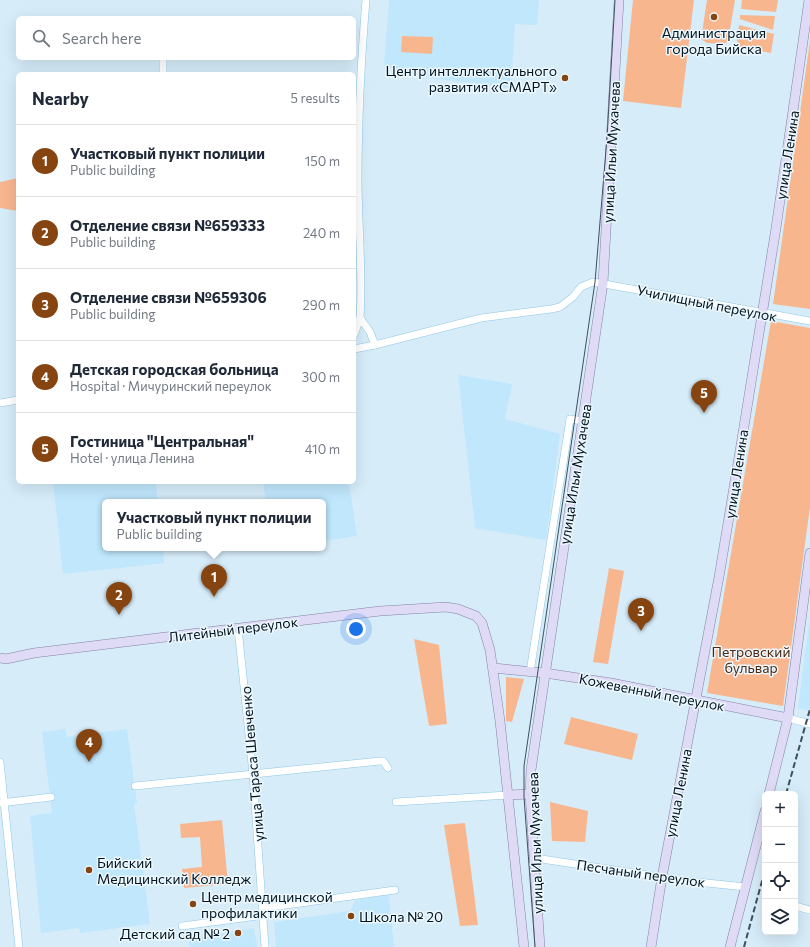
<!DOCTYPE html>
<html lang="en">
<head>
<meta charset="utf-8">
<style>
  :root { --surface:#fff; --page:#f2f2f3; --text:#1f2937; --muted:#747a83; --line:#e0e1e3; --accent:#864411 }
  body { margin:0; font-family:Commissioner,sans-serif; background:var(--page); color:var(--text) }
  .controls { position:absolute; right:12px; bottom:12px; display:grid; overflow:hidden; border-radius:6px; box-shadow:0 4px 16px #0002 }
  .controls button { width:36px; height:36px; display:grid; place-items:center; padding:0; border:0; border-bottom:1px solid var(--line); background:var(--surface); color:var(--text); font:20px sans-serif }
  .you { position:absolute; left:356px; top:629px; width:14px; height:14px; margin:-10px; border:3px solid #fff; border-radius:50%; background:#1a73e8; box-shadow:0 0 0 6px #1a73e833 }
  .badge { display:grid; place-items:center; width:26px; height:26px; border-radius:50%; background:var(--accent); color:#fff; font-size:13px; font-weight:700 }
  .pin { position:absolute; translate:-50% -33px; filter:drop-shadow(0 1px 2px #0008) }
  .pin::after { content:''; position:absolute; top:21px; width:14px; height:12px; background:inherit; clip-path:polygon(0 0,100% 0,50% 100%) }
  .popup { position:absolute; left:102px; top:499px; width:224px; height:52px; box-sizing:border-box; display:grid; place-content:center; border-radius:6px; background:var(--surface); filter:drop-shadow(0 1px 3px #0005); font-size:13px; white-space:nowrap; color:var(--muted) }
  .popup b { font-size:15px; color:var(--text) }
  .popup::after { content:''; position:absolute; left:50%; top:100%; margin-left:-8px; border:8px solid transparent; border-top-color:var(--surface) }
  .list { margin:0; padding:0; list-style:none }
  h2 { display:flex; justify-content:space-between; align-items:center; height:52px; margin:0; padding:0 16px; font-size:17px }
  h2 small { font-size:13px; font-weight:400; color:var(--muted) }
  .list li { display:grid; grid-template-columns:26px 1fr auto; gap:12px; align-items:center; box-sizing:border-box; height:72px; padding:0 16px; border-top:1px solid var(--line) }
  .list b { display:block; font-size:15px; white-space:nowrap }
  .list p { margin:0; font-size:13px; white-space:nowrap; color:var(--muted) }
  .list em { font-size:13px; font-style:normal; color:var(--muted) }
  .icon { flex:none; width:22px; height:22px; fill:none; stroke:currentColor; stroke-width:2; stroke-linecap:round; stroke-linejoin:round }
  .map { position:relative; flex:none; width:810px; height:947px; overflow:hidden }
  .search { position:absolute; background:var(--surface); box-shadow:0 4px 16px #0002; left:16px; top:16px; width:340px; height:44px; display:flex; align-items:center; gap:10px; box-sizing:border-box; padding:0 14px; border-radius:6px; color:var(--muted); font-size:15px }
  .panel { position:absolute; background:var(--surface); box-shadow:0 4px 16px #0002; left:16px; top:72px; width:340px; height:412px; border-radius:6px }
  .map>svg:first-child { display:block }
  .built { fill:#c0e7fc }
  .green { fill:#f8b68f }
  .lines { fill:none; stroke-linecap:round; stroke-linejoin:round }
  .minor-casing { stroke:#8ec7e6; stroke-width:8 }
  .major-casing { stroke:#8384a6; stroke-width:10 }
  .minor { stroke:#fff; stroke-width:7 }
  .major { stroke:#dfdaf6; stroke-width:9 }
  .tram { stroke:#3d515d; stroke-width:1 }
  .rail { stroke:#3d515d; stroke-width:2; stroke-dasharray:6 3; stroke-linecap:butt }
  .poi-dot { fill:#864411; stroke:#ecf8fe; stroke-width:1.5 }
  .labels { text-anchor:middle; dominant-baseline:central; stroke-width:3; stroke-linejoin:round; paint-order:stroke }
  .poi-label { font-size:14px; fill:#00131e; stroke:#ecf8fe; text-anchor:start }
  .street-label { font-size:14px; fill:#00131e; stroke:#ecf8fe }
  .park-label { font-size:14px; fill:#4c2911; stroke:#ecf8fe }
</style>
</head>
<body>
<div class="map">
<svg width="810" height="947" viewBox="0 0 810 947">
  <rect width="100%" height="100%" fill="#d6ecf9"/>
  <g class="built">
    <path d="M389,0H539L537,25L515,24L511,88L430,78L384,66Z"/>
    <path d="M458,375L512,384L505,419L560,434L546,540L475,528Z"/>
    <path d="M53,482H156L158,502H105V548H163L164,563L63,574Z"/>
    <path d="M263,482H349L357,536L323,541V502H266Z"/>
    <path d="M810,617V711L798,708Z"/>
    <path d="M65,729L67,737L127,729L137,804H134L150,924L80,933L79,928L41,933L30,816L52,813L42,732Z"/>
    <path d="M389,895L394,947H276L274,922L350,911L356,900Z"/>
    <path d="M254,928L257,947H190L188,939Z"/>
  </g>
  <g class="green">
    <path d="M633,0H694L681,108L623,101Z"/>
    <path d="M707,0H735L728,41L724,44L707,43L701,39Z"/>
    <path d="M742,0H778L776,12L741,9Z"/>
    <path d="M740,15L775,16L773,30L740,19Z"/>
    <path d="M739,25L774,34L771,53L740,47L737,41Z"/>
    <path d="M402,36L433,37L432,54L401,52Z"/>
    <path d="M810,41V309L773,304Z"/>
    <path d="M18,178V211L0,208V182Z"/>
    <path d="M771,321L810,328V507L783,706L707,693Z"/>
    <path d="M609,568L624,571L608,664L593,662Z"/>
    <path d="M414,639L439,645L447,724L429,726Z"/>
    <path d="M506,677L524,679L512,722L506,721Z"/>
    <path d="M571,717L638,734L632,760L564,744Z"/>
    <path d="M550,802L588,811L585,842L552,841Z"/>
    <path d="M222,820L228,884L184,888L182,869L202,867L200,837L181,838L180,824Z"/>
    <path d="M465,823L478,925L460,926L444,825Z"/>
  </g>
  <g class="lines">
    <g class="minor-casing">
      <g id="minor">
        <path d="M163,58V74"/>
        <path d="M360,318C363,271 358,225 358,179C358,119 361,60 366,0"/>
        <path d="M354,335L360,318L370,332L375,345"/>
        <path d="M354,349L375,345L481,318L551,309L560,307L573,297L581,287L593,282L810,321"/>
        <path d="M0,403L18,400"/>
        <path d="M238,628L253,774L265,947"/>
        <path d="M530,672L570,419L583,421"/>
        <path d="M788,718L810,724"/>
        <path d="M0,762L19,947"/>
        <path d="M135,786L380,761H383L388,768"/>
        <path d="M396,802L508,795"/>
        <path d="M0,803L51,797"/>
        <path d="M535,858L687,881L746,887"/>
        <path d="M795,906L810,910"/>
        <path d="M264,908L395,890"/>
        <path d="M182,926L265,915"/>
      </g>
    </g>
    <g class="major-casing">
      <g id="major">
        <path d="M0,658L6,659L34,653L380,611L446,607L458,609L476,616L482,623L490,650L500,721L524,947"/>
        <path d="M493,668L545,673L611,683L788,718"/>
        <path d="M769,794L788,718L810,553"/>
        <path d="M508,795L530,794"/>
        <path d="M540,947L530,794L531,770L603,283L619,0"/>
        <path d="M651,947L662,877L719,577L741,445L776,228L809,0"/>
        <path d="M730,947L765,811"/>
      </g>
    </g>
    <use href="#minor" class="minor"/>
    <use href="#major" class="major"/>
    <path class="tram" d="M535,947L524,797V766L595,282L607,138L615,0"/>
    <g class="rail">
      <path d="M786,794L810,709"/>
      <path d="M744,947L765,870"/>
    </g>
  </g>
  <g class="poi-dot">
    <circle cx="714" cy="17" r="4"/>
    <circle cx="565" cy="78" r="4"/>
    <circle cx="89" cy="870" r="4"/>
    <circle cx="193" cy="904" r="4"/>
    <circle cx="351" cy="916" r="4"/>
    <circle cx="238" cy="933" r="4"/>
  </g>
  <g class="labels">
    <g class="poi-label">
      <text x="714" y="32" text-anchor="middle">Администрация<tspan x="714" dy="16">города Бийска</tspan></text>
      <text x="557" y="70" text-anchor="end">Центр интеллектуального<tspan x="557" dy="16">развития «СМАРТ»</tspan></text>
      <text x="97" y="862">Бийский<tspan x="97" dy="16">Медицинский Колледж</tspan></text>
      <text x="201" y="896">Центр медицинской<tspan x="201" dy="16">профилактики</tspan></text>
      <text x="359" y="916">Школа № 20</text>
      <text x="230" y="933" text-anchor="end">Детский сад № 2</text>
    </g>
    <g class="street-label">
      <text transform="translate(611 152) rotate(-87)">улица Ильи Мухачева</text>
      <text transform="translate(787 155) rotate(-81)">улица Ленина</text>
      <text transform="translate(707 303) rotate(11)">Училищный переулок</text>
      <text transform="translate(575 474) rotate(-81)">улица Ильи Мухачева</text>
      <text transform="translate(736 474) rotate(-81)">улица Ленина</text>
      <text transform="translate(233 629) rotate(-7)">Литейный переулок</text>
      <text transform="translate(652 692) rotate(11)">Кожевенный переулок</text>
      <text transform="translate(252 764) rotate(-95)">улица Тараса Шевченко</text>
      <text transform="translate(678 793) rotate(-79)">улица Ленина</text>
      <text transform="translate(535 843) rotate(-92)">улица Ильи Мухачева</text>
      <text transform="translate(641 873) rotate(8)">Песчаный переулок</text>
    </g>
    <g class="park-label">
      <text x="751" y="651">Петровский<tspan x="751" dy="16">бульвар</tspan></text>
    </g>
  </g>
</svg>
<div class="controls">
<button>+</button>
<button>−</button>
<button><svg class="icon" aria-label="locate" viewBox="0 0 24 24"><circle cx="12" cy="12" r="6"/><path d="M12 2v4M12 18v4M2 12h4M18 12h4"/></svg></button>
<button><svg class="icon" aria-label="layers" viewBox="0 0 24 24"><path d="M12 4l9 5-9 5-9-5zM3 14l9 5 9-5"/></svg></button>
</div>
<div class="you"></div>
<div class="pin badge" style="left:214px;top:597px">1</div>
<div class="popup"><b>Участковый пункт полиции</b>Public building</div>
<div class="pin badge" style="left:119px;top:615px">2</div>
<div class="pin badge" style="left:641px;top:631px">3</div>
<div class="pin badge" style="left:89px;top:762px">4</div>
<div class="pin badge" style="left:704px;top:413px">5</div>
<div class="search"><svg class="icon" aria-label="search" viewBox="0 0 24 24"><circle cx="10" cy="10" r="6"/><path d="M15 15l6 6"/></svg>Search here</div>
<section class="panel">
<h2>Nearby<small>5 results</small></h2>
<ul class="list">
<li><span class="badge">1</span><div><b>Участковый пункт полиции</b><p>Public building</p></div><em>150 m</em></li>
<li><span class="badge">2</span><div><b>Отделение связи №659333</b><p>Public building</p></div><em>240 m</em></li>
<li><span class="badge">3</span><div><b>Отделение связи №659306</b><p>Public building</p></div><em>290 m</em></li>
<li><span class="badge">4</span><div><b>Детская городская больница</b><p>Hospital · Мичуринский переулок</p></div><em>300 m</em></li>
<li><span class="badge">5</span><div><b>Гостиница &quot;Центральная&quot;</b><p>Hotel · улица Ленина</p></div><em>410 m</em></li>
</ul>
</section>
</div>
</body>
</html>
